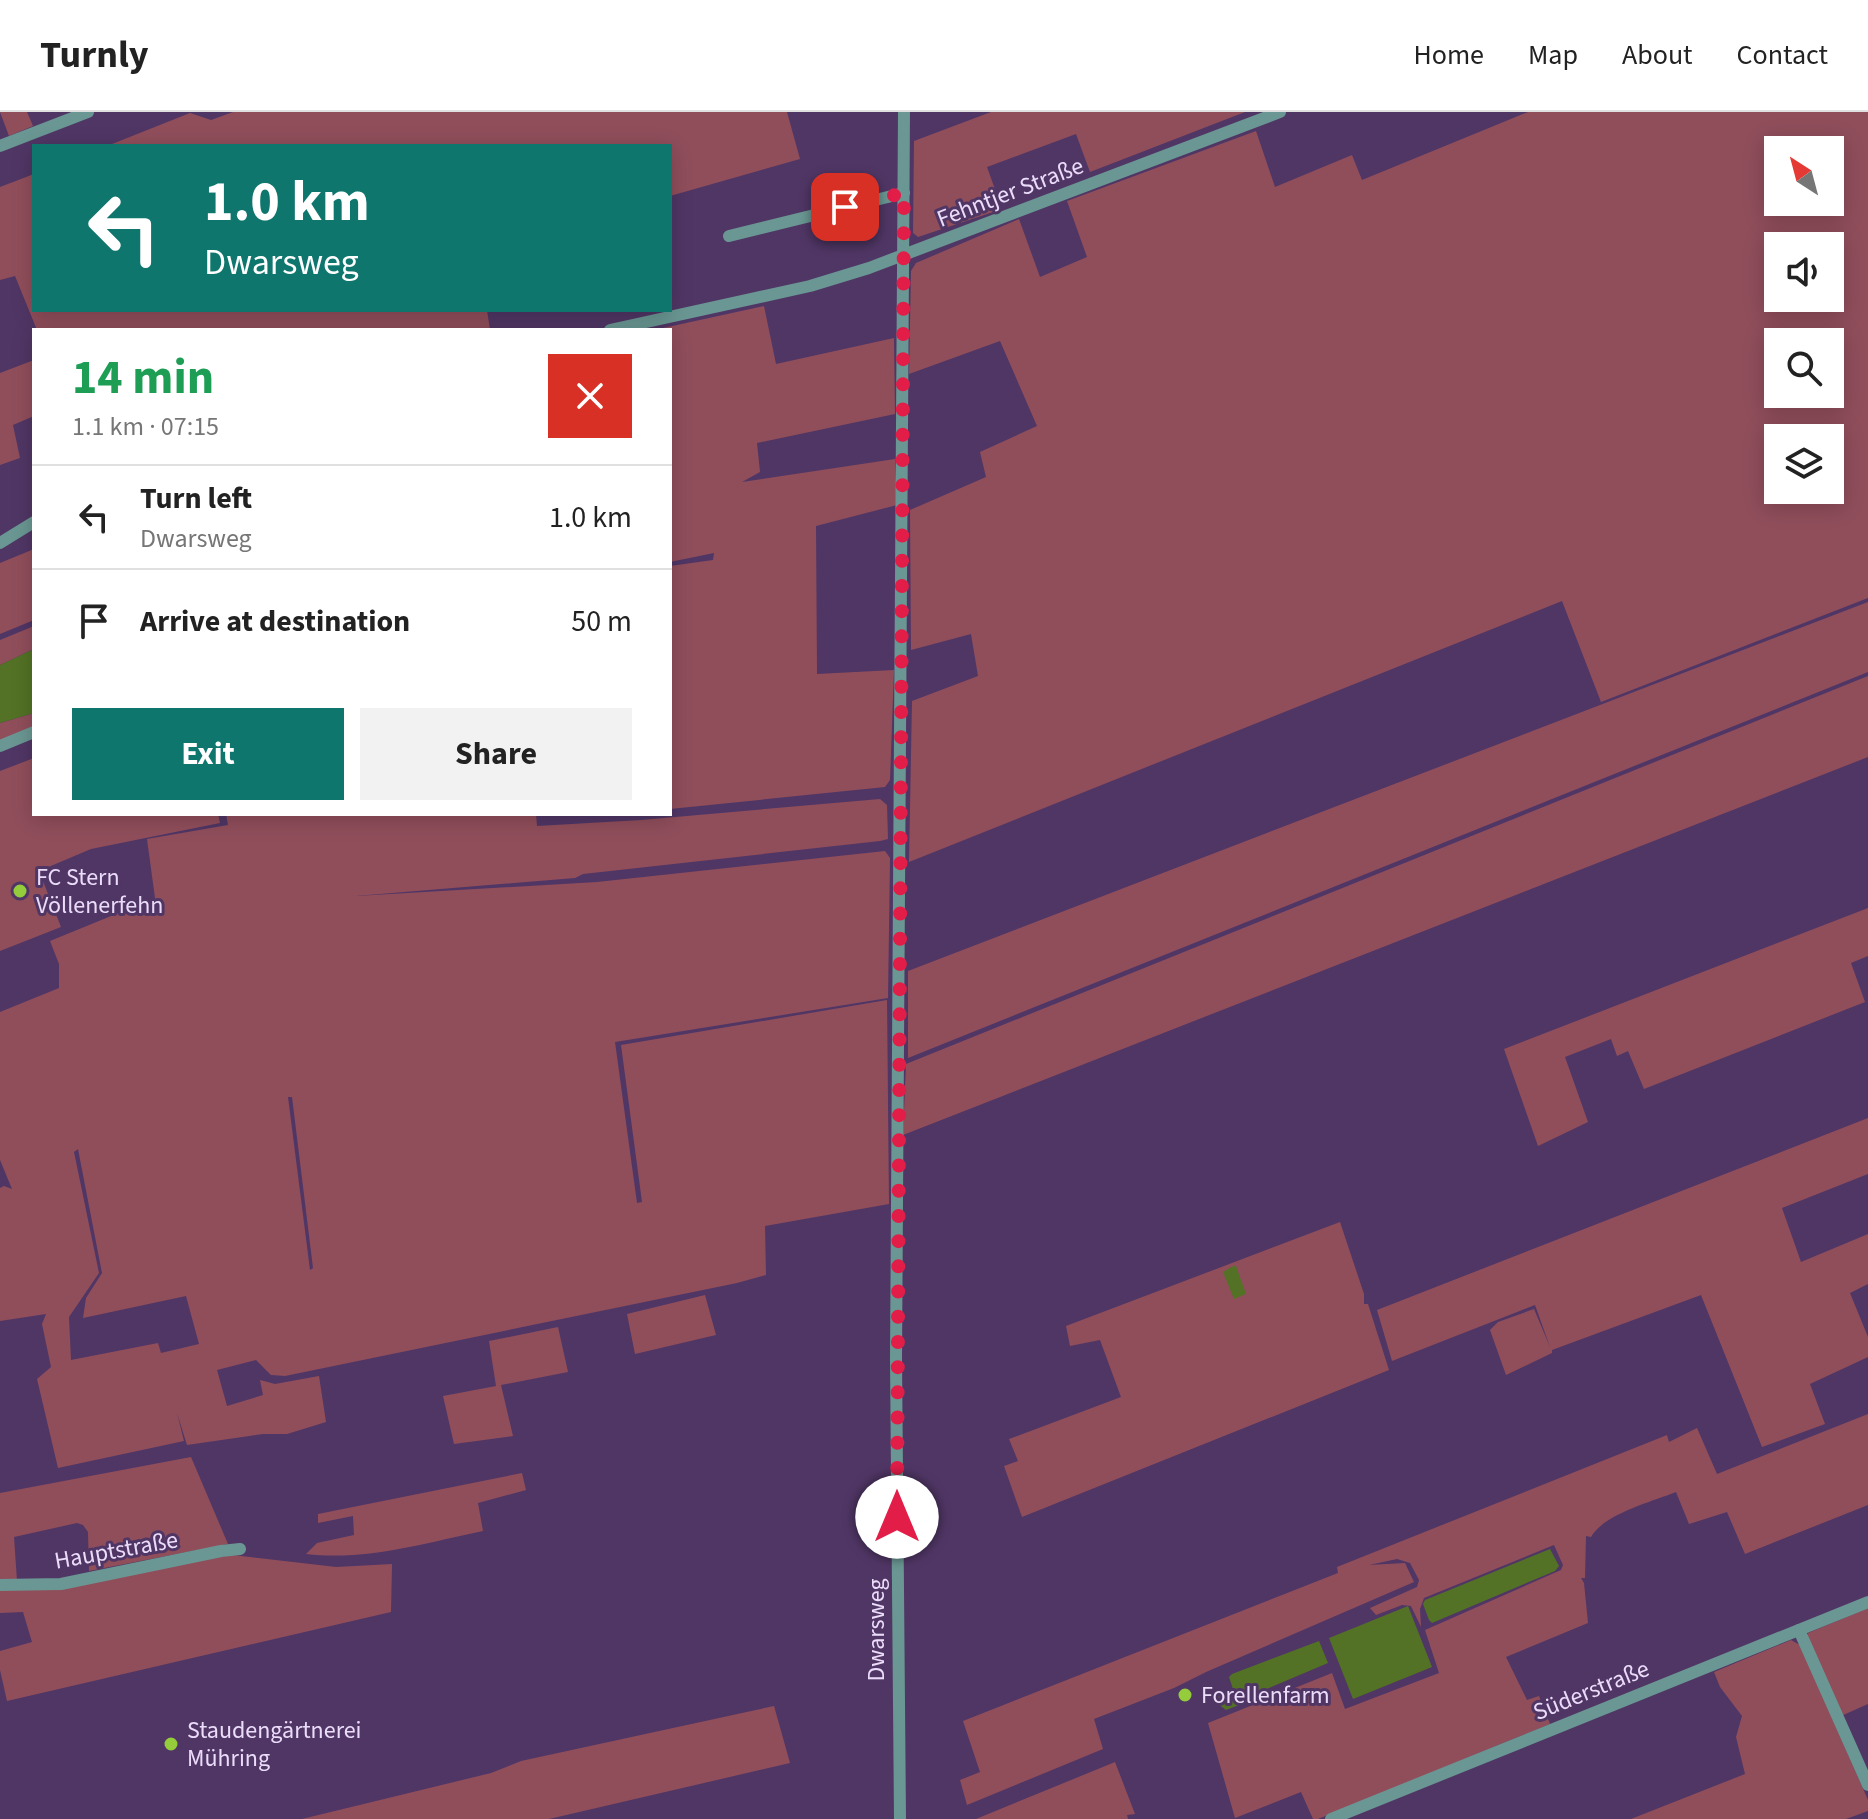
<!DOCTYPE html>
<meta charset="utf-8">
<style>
body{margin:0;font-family:"Source Sans 3",sans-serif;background:#f2f2f2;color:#222;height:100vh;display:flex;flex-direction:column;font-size:30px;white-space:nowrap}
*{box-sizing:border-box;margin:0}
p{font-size:26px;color:#767676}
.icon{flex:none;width:44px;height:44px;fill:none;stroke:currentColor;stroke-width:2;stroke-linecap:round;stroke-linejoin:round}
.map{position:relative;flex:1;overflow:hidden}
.details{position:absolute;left:32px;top:216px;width:640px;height:488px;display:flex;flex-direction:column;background:#fff;border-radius:0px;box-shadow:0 4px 20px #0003}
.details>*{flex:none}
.banner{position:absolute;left:32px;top:32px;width:640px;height:168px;border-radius:0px;box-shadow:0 4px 20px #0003;background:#0f766e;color:#fff;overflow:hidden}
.needle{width:52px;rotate:324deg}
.tools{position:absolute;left:1764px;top:24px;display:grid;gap:16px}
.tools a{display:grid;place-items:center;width:80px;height:80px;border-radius:0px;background:#fff;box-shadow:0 4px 20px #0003;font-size:40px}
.pin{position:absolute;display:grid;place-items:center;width:68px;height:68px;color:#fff;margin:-34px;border-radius:16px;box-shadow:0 4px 12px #0006}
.me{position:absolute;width:88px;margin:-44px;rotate:0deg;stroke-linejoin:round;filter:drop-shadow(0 0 6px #0008)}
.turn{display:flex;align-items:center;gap:28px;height:168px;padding:0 40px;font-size:36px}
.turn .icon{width:104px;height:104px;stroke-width:2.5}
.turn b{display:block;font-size:56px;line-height:68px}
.round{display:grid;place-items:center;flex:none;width:84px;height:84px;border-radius:0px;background:#f2f2f2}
.headline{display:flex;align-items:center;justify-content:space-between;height:136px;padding:0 40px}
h1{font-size:48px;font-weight:700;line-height:60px;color:#1e9e55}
.action{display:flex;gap:16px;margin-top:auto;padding:16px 40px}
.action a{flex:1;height:92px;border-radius:0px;background:#0f766e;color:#fff;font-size:32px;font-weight:700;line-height:92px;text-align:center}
.action a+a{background:#f2f2f2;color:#222}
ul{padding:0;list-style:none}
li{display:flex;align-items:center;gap:24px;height:104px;padding:0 40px;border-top:2px solid #e0e0e0}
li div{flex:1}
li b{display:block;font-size:30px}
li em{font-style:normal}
header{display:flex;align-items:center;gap:48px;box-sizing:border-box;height:112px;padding:0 40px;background:#fff;border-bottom:2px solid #e0e0e0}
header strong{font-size:38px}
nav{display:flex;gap:44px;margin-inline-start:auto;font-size:28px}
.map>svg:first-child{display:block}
.green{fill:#904e5b;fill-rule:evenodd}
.water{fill:#537225}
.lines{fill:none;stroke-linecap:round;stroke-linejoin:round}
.minor{stroke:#6a9793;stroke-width:12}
.route{stroke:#e11d48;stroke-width:14;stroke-dasharray:0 25.2}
.poi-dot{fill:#94cc3c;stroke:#503665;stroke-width:3}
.labels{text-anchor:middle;stroke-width:6;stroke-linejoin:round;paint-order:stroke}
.street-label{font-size:24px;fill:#ebdcf9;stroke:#503665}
.poi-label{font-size:24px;fill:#ebdcf9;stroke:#503665;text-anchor:start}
</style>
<header>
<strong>Turnly</strong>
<nav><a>Home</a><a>Map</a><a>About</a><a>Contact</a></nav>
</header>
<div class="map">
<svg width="1868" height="1707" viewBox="0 0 1868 1707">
<rect width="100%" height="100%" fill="#503665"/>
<g class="green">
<path d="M0,0H27L33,14L9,24Z"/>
<path d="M233,0H787L800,47L670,84V34H107L190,1L211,8Z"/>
<path d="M991,0H1245L1090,60L1076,22L987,55L1002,97L918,125L913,121L914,29Z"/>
<path d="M1528,0H1868V486L1601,590L1562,489L909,750L912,589L978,564L971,522L911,538L910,398L986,365L980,340L1037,314L1000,229L909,262L911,159L916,151L1019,107L1040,165L1087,145L1067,89L1256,19L1275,75L1352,43L1362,68ZM1778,38H1830V90H1778ZM1778,134H1830V186H1778ZM1778,230H1830V282H1778ZM1778,326H1830V378H1778Z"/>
<path d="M34,62V198H487L490,218H37L15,164L0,168V75Z"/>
<path d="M764,194L776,252L894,226L895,302L757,331L760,360L742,370L895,347L897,393L816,414L817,562L894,558L890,668L885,675L670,697V454L713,448L714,441L670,450V218H654Z"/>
<path d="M34,248V304L13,313L20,346L0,353V261Z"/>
<path d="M34,437V508L0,522V451Z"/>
<path d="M1868,490V560L908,946V859Z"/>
<path d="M34,514V537L0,553V528Z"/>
<path d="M1868,564V645L903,1023L906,952Z"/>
<path d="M34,601V616L0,631V611Z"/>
<path d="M34,646V702H218L220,711L91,737L39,759L61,815L0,839V659Z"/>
<path d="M880,687L887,693L888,727L880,729L583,762L575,766L356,784L597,770L885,739L890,746L888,886L615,930L637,1091L642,1090L621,933L887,888L889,1092L765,1114L766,1163L737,1171L285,1264L271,1263L256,1248L217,1258L227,1294L263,1283L260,1268L275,1272L319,1264L326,1310L287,1322H263L187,1333L177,1301L184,1329L58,1356L37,1267L51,1255L42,1212L46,1202L0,1209V1076L4,1074L12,1077L0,1048V900L59,876V852L50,829L155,786L147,727L228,713L226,702H536L537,714L641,708ZM288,985H292L313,1156L310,1158ZM78,1037L102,1161L86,1186L83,1206L186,1184L199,1232L161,1241L158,1231L71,1248L69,1205L99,1161L74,1040Z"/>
<path d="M1868,796V844L1851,851L1865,890L1644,977L1628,939L1617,944L1611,927L1565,945L1588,1010L1538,1034L1504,937Z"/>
<path d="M1868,1006V1062L1782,1096L1801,1150L1868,1122V1172L1850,1181L1868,1225V1245L1810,1272L1825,1312L1762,1335L1701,1183L1552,1238V1241L1506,1263L1490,1218L1498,1210L1534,1197L1550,1235L1535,1193L1392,1249L1377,1198Z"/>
<path d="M1340,1110L1364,1182V1192H1368L1389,1258L1022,1405L1004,1354L1018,1349L1009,1327L1121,1285L1100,1228L1070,1234L1066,1214Z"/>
<path d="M705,1183L716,1223L635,1242L627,1202Z"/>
<path d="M558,1215L568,1260L501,1273L513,1324L454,1332L443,1284L496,1274L489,1229Z"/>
<path d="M1868,1302V1393L1745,1442L1727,1400L1689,1412L1676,1380C1651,1390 1604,1402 1591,1425L1586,1424L1585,1466H1581L1584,1471L1588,1511L1506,1545L1527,1588L1539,1584L1550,1612L1318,1707H1313L1301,1680L1235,1706L1208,1611L1332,1561L1345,1597L1439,1561L1425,1518L1561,1458L1563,1453L1554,1433L1424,1486L1420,1497L1421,1515L1411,1494L1402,1493L1376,1503L1370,1496L1417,1475L1419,1468L1410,1451L1397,1447L1369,1453L1405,1451L1414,1470L1206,1560L1174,1576L1094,1607L1103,1637L967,1693L960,1668L980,1660L963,1609L1338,1461L1337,1455L1667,1323L1669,1330L1697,1316L1717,1362Z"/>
<path d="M191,1345L228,1432L89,1459L88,1420L83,1413L77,1411L14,1425L17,1469L0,1468V1381Z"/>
<path d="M522,1361L526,1378L478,1391L483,1419C425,1431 367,1449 306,1442L317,1431L354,1423L353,1404L318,1411V1402Z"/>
<path d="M233,1443L336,1455L392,1452L391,1500L7,1589L0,1558V1539L32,1530L23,1500L0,1501V1476Z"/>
<path d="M1868,1496V1592L1841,1604L1807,1525L1808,1521Z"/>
<path d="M1791,1528L1800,1533L1868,1688V1699L1846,1707H1631L1745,1662L1736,1625L1742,1604L1720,1575L1714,1560Z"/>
<path d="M774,1594L790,1651L549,1707H302L491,1661L521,1649Z"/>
<path d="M1115,1650L1135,1702L1127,1703L1128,1707H976Z"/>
</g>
<g class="water">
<path d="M34,537V601L0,611V553Z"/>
<path d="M1233,1154H1236L1246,1182L1234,1187L1223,1160Z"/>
<path d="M1550,1437L1559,1454L1555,1459L1432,1511L1429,1508L1423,1492L1425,1488Z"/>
<path d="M1408,1494L1432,1555L1353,1587L1329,1526Z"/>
<path d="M1319,1529L1328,1551L1257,1581L1252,1588L1226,1598L1218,1592L1217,1581L1223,1578L1234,1580L1229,1565L1232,1562Z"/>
</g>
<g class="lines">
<g class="minor">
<path d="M0,34L88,0"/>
<path d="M729,124L904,81"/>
<path d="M610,218L810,174L869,156L1280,0"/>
<path d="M0,431L34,410"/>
<path d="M0,634L34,620"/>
<path d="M0,1473L61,1472L221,1439L240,1437"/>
<path d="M1799,1518L1868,1673"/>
<path d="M900,1707L896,1247L904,0"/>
<path d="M1331,1707L1868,1490"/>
</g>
</g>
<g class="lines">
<path class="route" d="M845,95L904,81L897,1405"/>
</g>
<g class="poi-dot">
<circle cx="20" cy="779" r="8"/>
<circle cx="1185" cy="1583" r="8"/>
<circle cx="171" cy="1632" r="8"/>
</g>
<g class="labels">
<g class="street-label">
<text transform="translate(1010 80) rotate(-21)" y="8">Fehntjer Straße</text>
<text transform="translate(116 1438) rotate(-10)" y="8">Hauptstraße</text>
<text transform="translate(876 1518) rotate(-90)" y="8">Dwarsweg</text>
<text transform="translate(1591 1578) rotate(-22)" y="8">Süderstraße</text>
</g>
<g class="poi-label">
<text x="36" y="773">FC Stern<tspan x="36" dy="28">Völlenerfehn</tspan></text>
<text x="1201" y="1591">Forellenfarm</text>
<text x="187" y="1626">Staudengärtnerei<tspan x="187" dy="28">Mühring</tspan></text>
</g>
</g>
</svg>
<div class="tools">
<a><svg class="needle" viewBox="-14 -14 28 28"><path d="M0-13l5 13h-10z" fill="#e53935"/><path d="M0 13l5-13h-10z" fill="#767676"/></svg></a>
<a><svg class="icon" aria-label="sound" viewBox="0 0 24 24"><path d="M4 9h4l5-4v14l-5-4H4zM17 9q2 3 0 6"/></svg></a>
<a><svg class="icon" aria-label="search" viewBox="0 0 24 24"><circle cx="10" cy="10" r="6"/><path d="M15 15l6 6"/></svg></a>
<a><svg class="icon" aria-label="layers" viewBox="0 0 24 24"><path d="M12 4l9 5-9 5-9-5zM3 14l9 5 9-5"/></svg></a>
</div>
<div class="pin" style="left:845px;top:95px;background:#d93025"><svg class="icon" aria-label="arrive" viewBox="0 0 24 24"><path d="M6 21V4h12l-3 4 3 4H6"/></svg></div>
<svg class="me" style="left:897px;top:1405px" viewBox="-20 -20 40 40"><circle r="19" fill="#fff"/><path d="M0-13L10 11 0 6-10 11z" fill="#e11d48"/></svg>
<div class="banner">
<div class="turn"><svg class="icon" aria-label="left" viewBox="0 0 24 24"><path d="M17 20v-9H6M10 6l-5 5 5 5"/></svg><div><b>1.0 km</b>Dwarsweg</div></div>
</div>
<section class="details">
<div class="headline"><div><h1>14 min</h1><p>1.1 km · 07:15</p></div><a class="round" style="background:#d93025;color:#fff"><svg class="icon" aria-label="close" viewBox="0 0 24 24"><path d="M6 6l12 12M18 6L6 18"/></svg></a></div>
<ul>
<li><svg class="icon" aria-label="left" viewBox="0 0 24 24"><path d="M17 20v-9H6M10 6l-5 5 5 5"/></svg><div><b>Turn left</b><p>Dwarsweg</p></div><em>1.0 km</em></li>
<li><svg class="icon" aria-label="arrive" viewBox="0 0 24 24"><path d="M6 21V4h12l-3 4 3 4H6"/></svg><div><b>Arrive at destination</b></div><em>50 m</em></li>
</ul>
<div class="action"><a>Exit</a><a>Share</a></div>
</section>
</div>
